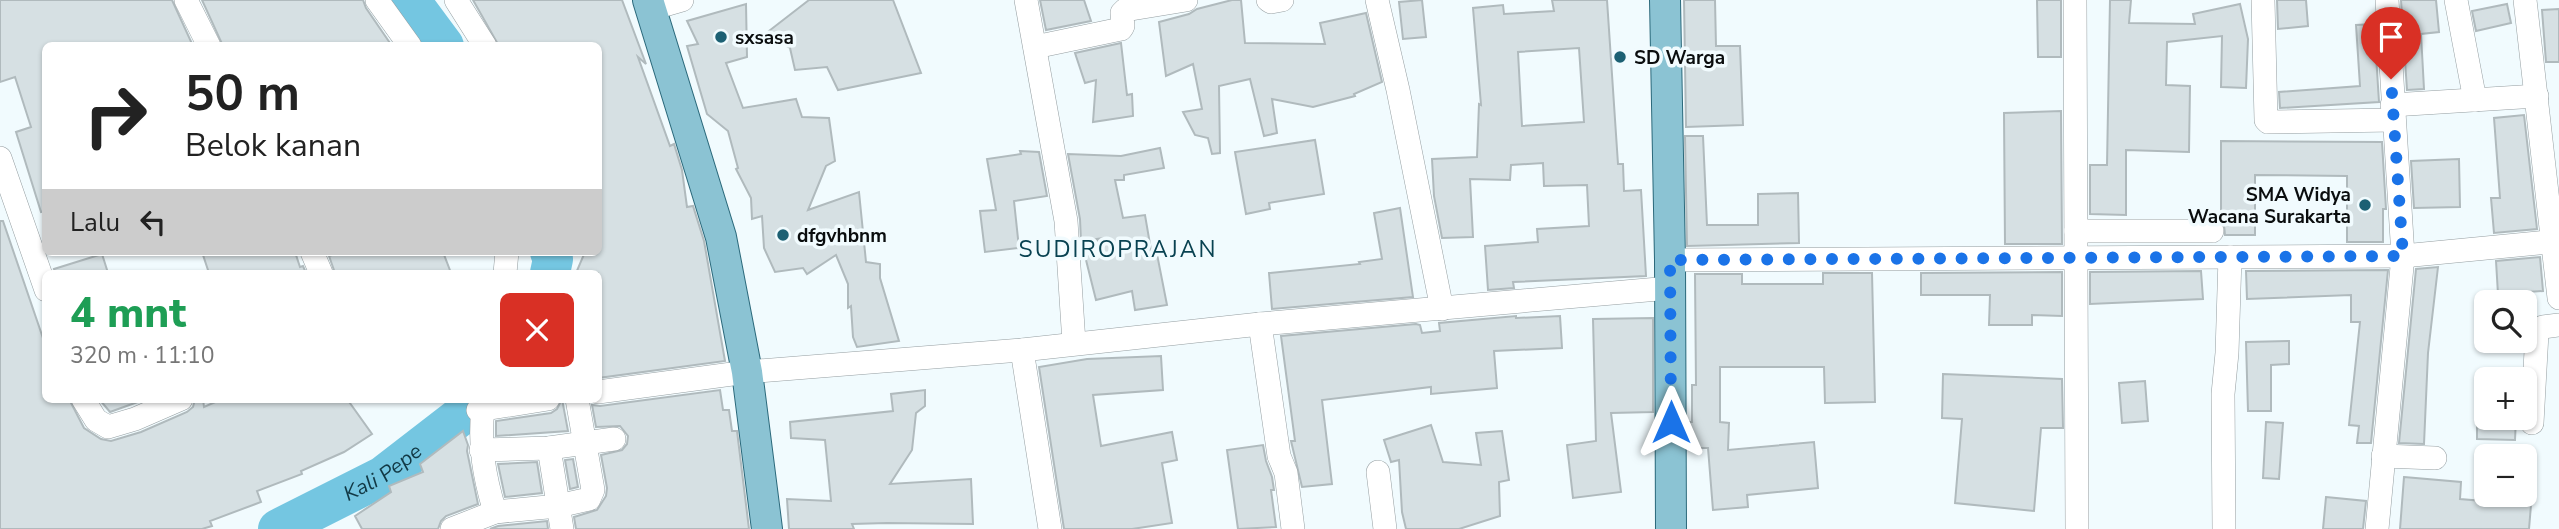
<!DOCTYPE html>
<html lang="id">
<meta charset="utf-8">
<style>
body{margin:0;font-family:"Nunito Sans",sans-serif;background:#f6f6f6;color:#222;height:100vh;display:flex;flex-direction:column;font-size:26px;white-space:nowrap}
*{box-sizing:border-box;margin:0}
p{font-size:23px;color:#767676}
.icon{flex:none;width:38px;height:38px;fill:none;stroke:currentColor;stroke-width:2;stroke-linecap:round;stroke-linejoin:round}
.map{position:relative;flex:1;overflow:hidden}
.side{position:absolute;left:42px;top:270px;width:560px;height:133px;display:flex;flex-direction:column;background:#fff;border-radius:10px;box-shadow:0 2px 5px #0004}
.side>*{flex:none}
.top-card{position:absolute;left:42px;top:42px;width:560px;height:214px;border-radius:10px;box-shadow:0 2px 5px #0004;background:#fff;color:#222;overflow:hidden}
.buttons{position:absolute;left:2474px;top:290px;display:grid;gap:14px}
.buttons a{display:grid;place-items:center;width:63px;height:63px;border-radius:10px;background:#fff;box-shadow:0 2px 5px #0004;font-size:35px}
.pin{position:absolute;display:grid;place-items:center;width:60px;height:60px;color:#fff;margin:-72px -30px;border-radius:50% 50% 50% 0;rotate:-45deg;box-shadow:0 0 7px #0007}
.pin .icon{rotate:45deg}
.me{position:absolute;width:77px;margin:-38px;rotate:0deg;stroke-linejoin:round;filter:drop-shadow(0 0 5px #0008)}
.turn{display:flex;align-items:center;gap:24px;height:147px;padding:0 28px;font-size:32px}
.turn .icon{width:91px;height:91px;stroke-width:2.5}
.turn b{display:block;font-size:49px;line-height:60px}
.then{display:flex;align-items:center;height:66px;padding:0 28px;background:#0003;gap:14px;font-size:26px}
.round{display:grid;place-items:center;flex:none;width:74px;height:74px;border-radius:10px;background:#f6f6f6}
.summary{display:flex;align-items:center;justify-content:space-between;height:119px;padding:0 28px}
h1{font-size:42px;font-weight:800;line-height:52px;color:#1e9e55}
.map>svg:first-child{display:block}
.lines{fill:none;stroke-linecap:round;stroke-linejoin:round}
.river{stroke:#74c6e1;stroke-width:40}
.building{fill:#d6e0e3;stroke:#b0babd;stroke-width:2;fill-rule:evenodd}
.minor-casing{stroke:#959ea1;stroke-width:24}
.major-casing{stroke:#2b697b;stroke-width:32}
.minor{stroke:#fff;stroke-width:23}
.major{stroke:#8bc3d3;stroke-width:30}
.route{stroke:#1a73e8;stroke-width:12;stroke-dasharray:0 21.6}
.poi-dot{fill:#1c6073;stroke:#f1fbfe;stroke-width:2.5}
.labels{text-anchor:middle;stroke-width:7;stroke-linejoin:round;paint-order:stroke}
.poi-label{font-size:19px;font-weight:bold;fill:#0a0d0e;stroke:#f1fbfe;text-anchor:start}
.water-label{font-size:21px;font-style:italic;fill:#123945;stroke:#f1fbfe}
.quarter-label{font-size:23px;letter-spacing:2px;fill:#094251;stroke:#f1fbfe}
</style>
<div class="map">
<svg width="2559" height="529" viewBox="0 0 2559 529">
<rect width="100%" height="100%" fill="#f1fbfe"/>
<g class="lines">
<g class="river">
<path d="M410,0L444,46"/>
<path d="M550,273L553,259L550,252"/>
<path id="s1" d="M278,529L383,476L462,415L475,399"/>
</g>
</g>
<g class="building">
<path d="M0,0H172L193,46H46V211L41,212L16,132L31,127L15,77L0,82Z"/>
<path d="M202,0H363L366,8L392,46H223Z"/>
<path d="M473,0H622L646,64L638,57L670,146L674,144L682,170L687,207L693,206L704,241L725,361L598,378V273H576L585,252H598V46H499Z"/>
<path d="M809,0H893L921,73L838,90L827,67L795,70L790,48L765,34Z"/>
<path d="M1040,0H1084L1091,21L1046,30Z"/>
<path d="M1232,0H1241L1245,43L1325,44L1320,23L1366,13L1382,82L1354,94L1355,96L1313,107L1272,99L1277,133L1264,136L1250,79L1219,86L1220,153L1212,154L1208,138L1195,135L1183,112L1202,109L1193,64L1166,76L1159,22L1189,14L1197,9Z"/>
<path d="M1422,0L1426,37L1403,39L1399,2Z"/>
<path d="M1552,0H1607L1618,164H1623L1624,191L1641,190L1646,276L1513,282L1514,288L1488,290L1485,246L1538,242L1537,229L1589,226L1587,185L1544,186L1543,163L1511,165L1510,180L1470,179L1473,237L1442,238L1434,196L1432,159L1477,157L1479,104L1481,105L1473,8L1503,5L1504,14L1554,11ZM1579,48L1584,122L1522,126L1518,52Z"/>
<path d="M1684,0H1715L1716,46H1740L1743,125L1686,127Z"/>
<path d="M2037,0H2061V57H2038Z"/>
<path d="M2110,0H2131L2129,23L2195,24L2193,14L2240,4L2248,39L2246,88L2221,87L2222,36L2167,42L2166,85L2190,86L2189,152L2126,150V215L2090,214V165H2107Z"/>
<path d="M2277,0H2306L2308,26L2278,29Z"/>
<path d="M2401,0H2436L2439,32L2421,34L2424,89L2407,90Z"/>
<path d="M746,4L747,57L726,63L743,108L796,99L802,117L829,118L835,161L826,166L808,210L859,192L866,262L880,264V278L899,341L857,347L853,337L851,306L848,308V284L836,255L807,274L803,268L775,272L764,248L762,216L752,219L751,198L736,169L738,168L728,131L707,114L687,46L698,44L687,21Z"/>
<path d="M2507,4L2511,23L2476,31L2472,11Z"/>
<path d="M2559,9V62H2546L2542,10Z"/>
<path d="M2374,24L2379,102L2280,108L2279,92L2360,86L2356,25Z"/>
<path d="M1121,43L1127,95L1132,94L1133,116L1093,122L1096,80L1085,83L1075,53Z"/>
<path d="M2061,111L2062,244H2005L2004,113Z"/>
<path d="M2524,115L2537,229L2494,233L2491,198H2500L2494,118Z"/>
<path d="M1685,136H1703L1707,225H1758V194L1798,193L1799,243L1687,246Z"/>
<path d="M1315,140L1324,194L1269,203L1270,209L1246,214L1235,152Z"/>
<path d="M2221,141L2382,142L2386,209H2383V242H2347V176L2255,175V235H2225L2224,225L2221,221Z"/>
<path d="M1160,148L1164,168L1124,175V180H1115L1123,218L1145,215L1151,250L1156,249L1167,305L1135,310L1132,291L1096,300L1083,248L1104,238L1081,241L1080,219L1068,154L1121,156Z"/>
<path d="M1020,151L1039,152L1047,196L1014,201L1019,248L985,252L980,211L996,210L987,159L1021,154Z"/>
<path d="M2459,159L2460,207L2414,208L2411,161Z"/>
<path d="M1400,208L1413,297L1272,309L1269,273L1360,264L1359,262L1382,259L1374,213Z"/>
<path d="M0,221H3L46,347V399H69L84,428L101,439L111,441L141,432L187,412L193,407L195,399H203L204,407L222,399H347L372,434L344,452L301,471L302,474L257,491L261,502L210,521L212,526L202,529H0Z"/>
<path d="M202,252H295L300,267L303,266L306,273H209Z"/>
<path d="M341,252H443L451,273H335L329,256Z"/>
<path d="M102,254L108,273H55L54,269Z"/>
<path d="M2540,257L2543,291L2498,294L2496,261Z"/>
<path d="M2438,267L2428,353L2424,444L2399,443L2416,269Z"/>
<path d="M2388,270L2371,443H2357L2359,426L2349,425L2360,322H2351V295L2247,299L2246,271Z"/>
<path d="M2201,271L2203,299L2090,304V272Z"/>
<path d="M2062,272V316L2032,315V325H1989L1990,295H1921V273Z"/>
<path d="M1823,273H1872L1875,402L1825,403L1824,367H1720V422L1729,423L1728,450L1814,442L1818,488L1747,495L1748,507L1713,510L1708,448H1688V422H1692V385H1696L1695,274H1742V284H1823Z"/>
<path d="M1516,316V318L1560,316L1562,348L1494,351L1497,388L1431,394V387L1322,400L1332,484L1302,487L1291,441H1295L1281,336L1416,324L1420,325L1422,333L1440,331L1439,323Z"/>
<path d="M1653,318V412L1611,413L1621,492L1573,498L1567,445L1596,441L1593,319Z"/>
<path d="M2289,341V364L2271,365V411H2248L2246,342Z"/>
<path d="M1161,356L1163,390L1093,395L1101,446L1172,432L1177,460L1162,463L1172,523L1132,529H1064L1039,367L1087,359Z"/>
<path d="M1943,374L2062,379L2063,428H2041L2034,511L1955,503L1962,419L1942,418Z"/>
<path d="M2145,381L2148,421L2122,423L2119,383Z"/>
<path d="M720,390L723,410H729L732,431H737L749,529H576L574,517L597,510L606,496L607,488L601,455L622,450L627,444L628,436L620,426L596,427L592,405L600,406Z"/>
<path d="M925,390V406L916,413L912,450L890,484L971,479L973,524L887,523L852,524L854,529H789L787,499L831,501L825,440L791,438L790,422L893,411L891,394Z"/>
<path d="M99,399H146L110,412Z"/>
<path d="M562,399L568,431L496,436V421L551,413L557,409Z"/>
<path d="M2477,418H2516L2515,440L2477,439Z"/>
<path d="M2266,422L2283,423L2279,479L2263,478Z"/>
<path d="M1431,425L1443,462L1481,465L1476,433L1502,431L1509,480L1499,482L1500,516L1459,529H1406L1402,512L1399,460L1391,462L1384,440Z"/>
<path d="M463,431L468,445L467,451L478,504L446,516L441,521L438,529H362L355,516L391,492L389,486L423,472L420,464Z"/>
<path d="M1263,445L1266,461L1272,477L1274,490H1271L1276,527L1238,529L1227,450Z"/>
<path d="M573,459L578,487L570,489L565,460Z"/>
<path d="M537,462L542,493L505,497L498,464Z"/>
<path d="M2404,477L2461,482L2460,499L2531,505L2529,529H2400Z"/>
<path d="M2326,497L2366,501L2363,529H2323Z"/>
<path d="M547,521L548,529H490L498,526Z"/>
</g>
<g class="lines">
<defs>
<g id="minor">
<path d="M186,0L209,46"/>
<path d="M377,0L410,46"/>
<path d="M456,0L485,46"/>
<path d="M1026,0L1066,221L1074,343"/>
<path d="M1268,0L1271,2L1282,0"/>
<path d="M1377,0L1398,90L1442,309"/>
<path d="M2075,0L2077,529"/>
<path d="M2263,0L2266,120L2268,122L2393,120"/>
<path d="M2456,0L2475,100"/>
<path d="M2525,0L2559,298"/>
<path d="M651,9L682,0"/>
<path d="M1035,47L1121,29L1123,26L1122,13L1125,10L1186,0"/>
<path d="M2392,105L2537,96"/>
<path d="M0,158L46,290"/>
<path d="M2076,231H2212"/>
<path d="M312,252L321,273"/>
<path d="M1670,260L2403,256L2559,241"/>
<path d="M505,273L507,252"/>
<path d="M1260,324L1279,456L1286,473L1293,529"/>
<path d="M1022,350L1050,529"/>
<path d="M598,392L747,372L1022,350L1260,324L1670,288"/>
<path d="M83,399L96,420L108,427L135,419L181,399"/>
<path d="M483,408C479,446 484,476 495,512"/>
<path d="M478,410L548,399"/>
<path d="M2532,423L2537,333L2543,327L2559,325"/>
<path d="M549,448L562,529"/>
<path d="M481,450L549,448L614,439"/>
<path d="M2383,456L2435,458"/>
<path d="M1378,472L1385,529"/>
<path d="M452,529L495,512L558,506L589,499L593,490L577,399"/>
<path d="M2224,529L2223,394L2227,353L2230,257"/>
<path d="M2377,529L2403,256L2387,0"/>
</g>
<g id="major">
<path d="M648,0L721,237L747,372L767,529"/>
<path d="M1665,0L1670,260L1671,529"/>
</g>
</defs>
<use href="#minor" class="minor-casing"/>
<use href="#major" class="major-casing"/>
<use href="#minor" class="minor"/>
<use href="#major" class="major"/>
</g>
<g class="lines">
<path class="route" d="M1671,422L1670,260L2403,256L2391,79"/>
</g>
<g class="poi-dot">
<circle cx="721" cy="37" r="7"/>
<circle cx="1620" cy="57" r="7"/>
<circle cx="2365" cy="205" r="7"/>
<circle cx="783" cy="235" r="7"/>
</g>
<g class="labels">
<g class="poi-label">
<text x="735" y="44">sxsasa</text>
<text x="1634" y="64">SD Warga</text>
<text x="2351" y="201" text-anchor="end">SMA Widya<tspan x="2351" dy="22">Wacana Surakarta</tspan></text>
<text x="797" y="242">dfgvhbnm</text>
</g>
<g class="water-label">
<text dy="7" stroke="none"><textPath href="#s1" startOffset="119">Kali Pepe</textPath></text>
</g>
<g class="quarter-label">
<text x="1118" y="257">SUDIROPRAJAN</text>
</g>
</g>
</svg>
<div class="buttons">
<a><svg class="icon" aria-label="search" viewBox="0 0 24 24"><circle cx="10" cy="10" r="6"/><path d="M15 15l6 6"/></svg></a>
<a>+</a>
<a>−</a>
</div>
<div class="pin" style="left:2391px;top:79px;background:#d93025"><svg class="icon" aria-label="arrive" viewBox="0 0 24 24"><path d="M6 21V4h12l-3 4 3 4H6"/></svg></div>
<svg class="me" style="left:1671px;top:422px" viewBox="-20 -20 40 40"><path d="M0-17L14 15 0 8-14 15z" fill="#1a73e8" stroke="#fff" stroke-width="4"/></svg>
<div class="top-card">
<div class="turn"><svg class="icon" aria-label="right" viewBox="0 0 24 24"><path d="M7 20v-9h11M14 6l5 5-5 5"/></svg><div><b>50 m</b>Belok kanan</div></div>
<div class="then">Lalu<svg class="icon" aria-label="left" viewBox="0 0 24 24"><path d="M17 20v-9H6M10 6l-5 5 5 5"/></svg></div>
</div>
<section class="side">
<div class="summary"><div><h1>4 mnt</h1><p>320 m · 11:10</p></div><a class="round" style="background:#d93025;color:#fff"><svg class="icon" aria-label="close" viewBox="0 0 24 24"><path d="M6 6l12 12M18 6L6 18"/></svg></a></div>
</section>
</div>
